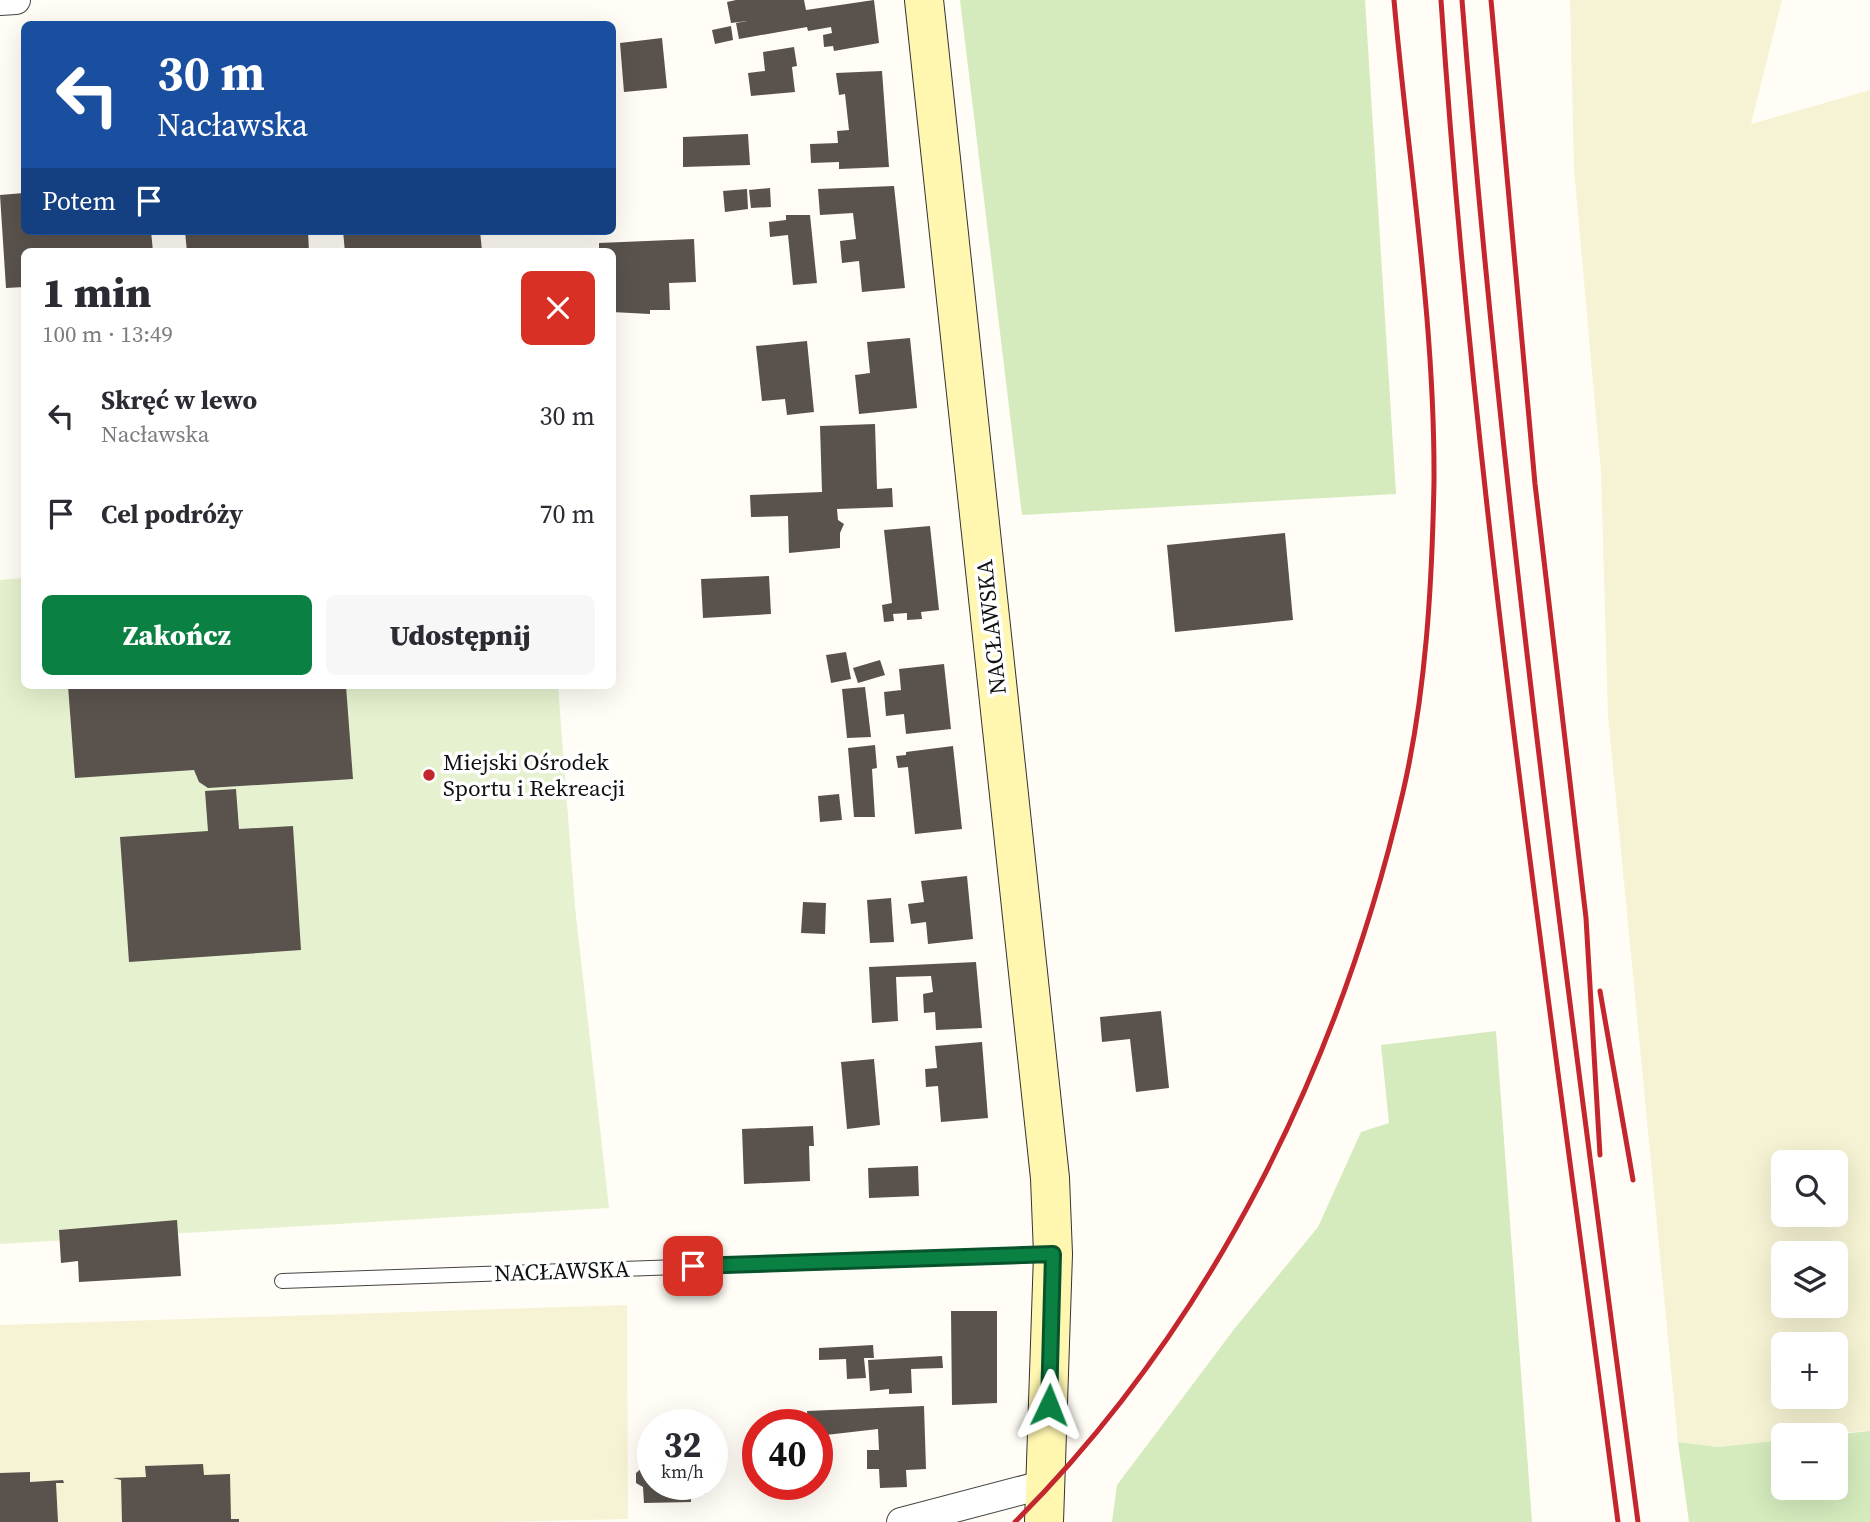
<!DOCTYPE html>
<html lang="pl">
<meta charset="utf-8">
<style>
body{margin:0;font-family:"Source Serif 4",serif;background:#f7f7f7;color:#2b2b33;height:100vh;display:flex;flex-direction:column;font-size:26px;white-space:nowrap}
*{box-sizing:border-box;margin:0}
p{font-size:23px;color:#7c7c81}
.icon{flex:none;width:38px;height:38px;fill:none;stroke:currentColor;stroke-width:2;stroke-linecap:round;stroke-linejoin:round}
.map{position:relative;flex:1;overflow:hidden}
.sheet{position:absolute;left:21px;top:248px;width:595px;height:441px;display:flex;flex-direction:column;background:#fff;border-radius:10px;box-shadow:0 7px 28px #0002}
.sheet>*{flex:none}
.guide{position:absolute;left:21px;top:21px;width:595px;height:214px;border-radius:10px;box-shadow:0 7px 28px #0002;background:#1a4fa0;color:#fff;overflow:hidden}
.controls{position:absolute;left:1771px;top:1150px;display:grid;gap:14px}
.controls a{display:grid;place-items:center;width:77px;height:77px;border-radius:10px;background:#fff;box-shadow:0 7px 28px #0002;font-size:35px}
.speed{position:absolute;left:637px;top:1409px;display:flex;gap:14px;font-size:35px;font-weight:700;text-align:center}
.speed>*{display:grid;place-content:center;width:91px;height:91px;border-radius:50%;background:#fff;box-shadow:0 7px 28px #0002;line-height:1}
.speed small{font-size:18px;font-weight:400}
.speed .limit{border:10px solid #d22;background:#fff;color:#111}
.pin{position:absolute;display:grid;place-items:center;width:60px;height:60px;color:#fff;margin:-30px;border-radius:14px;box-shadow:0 4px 10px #0006}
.me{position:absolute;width:77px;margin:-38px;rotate:2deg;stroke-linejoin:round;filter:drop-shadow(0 0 5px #0008)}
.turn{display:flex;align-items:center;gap:24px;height:147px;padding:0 21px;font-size:32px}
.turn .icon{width:91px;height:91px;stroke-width:2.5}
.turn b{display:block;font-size:49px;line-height:60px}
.then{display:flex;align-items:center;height:66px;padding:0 21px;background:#0003;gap:14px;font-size:26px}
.round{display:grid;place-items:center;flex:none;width:74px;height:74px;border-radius:10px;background:#f7f7f7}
.overview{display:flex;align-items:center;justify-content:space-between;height:119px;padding:0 21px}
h1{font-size:42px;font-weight:800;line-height:52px}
.action{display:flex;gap:14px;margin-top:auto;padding:14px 21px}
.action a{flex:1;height:80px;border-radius:10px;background:#0b8043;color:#fff;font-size:28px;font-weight:800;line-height:80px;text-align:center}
.action a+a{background:#f7f7f7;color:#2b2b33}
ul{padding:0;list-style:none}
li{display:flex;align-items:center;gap:21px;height:98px;padding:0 21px}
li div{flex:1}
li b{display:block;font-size:26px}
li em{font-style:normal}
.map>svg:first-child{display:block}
.farmland{fill:#f6f3d4;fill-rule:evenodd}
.green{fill:#d5ebbd}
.pitch{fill:#e6f2cf}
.building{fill:#5a524d}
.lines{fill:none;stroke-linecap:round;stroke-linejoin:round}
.lane-casing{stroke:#444;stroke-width:16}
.street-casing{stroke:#444;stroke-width:30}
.secondary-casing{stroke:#333;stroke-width:40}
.lane{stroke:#fff;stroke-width:14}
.street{stroke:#fff;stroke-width:28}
.secondary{stroke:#fff6b0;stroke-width:38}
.rail{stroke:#c4262e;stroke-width:5}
.route-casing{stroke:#07532c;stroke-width:18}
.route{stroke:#0b8043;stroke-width:12}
.poi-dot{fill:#c4262e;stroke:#fff;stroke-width:2.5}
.labels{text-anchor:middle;stroke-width:7;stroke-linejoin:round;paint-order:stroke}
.street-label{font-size:23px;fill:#111;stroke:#fff}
.poi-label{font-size:23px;fill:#111;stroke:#fff;text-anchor:start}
</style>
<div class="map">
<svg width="1870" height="1522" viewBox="0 0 1870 1522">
<rect width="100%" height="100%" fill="#fffdf5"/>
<g class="farmland">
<path d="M1570,0H1782L1751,124L1870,90V1431L1783,1435V1440L1718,1447L1678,1442L1608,716L1601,472L1574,169ZM1783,1162H1836V1214H1783ZM1783,1253H1836V1306H1783ZM1783,1344H1836V1396H1783Z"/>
<path d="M627,1305L628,1519L493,1522H0V1325Z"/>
</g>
<g class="green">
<path d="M960,0H1365L1396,494L1022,515Z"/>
<path d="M1496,1031L1532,1522H1112L1117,1485L1235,1328L1318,1227L1361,1132L1389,1123L1381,1045Z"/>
<path d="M1870,1431V1522H1689L1678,1442L1718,1447L1783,1440V1488H1836V1435H1831Z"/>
</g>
<path class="pitch" d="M24,578V686H558L575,907L609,1208L0,1244V580Z"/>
<g class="building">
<path d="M736,0H804L806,10L874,0L879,43L834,51L833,46L824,47L823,35L832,33L831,27L808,31L807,27L739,39L736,23L747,21L731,23L727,2Z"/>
<path d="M731,26L733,40L715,44L712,30Z"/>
<path d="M662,38L667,88L624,92L620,43Z"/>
<path d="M794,47L797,66L792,67L795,92L751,96L748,73L765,71L763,52Z"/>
<path d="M882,71L889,167L839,169V162L811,163L810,144L838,143L837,131L849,130L845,94L839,95L836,73Z"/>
<path d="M748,134L750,165L683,167V137Z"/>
<path d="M894,186L905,288L862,292L859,261L842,263L840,241L856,239L853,213L820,215L818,189Z"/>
<path d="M770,188L771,207L751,208L749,190Z"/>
<path d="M747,189L748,209L725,212L723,191Z"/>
<path d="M24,193V231H151L153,252H24V287L6,288L0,195Z"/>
<path d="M786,215H810L817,283L793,285L788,235L770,237L769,222L786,220Z"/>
<path d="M185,231H308L309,252H187Z"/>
<path d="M343,231H480L482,251L345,252Z"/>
<path d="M694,239L696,282L669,283L670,310H650V314L612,312V252H599V243Z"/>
<path d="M910,338L917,408L859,414L855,375L870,373L867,342Z"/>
<path d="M807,341L814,412L787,415L785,399L762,401L756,346Z"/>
<path d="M875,424L877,489L892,488L893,507L837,509L838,520L844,524L840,533V548L789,553L788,516L751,517L750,495L822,492L820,426Z"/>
<path d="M930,526L939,610L921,612L922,619L907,620V613L893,614L894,621L884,622L882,605L892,603L884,530Z"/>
<path d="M1285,533L1293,620L1175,632L1167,545Z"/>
<path d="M769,576L771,614L703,618L701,579Z"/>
<path d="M846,652L851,679L831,683L826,655Z"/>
<path d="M880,660L885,675L858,683L853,668Z"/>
<path d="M944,664L951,729L906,734L904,714L886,716L884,692L901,690L899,669Z"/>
<path d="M68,686H346L353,779L208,788L199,782L194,770L75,778Z"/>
<path d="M865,687L871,737L847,738L842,689Z"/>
<path d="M875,745L877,768L872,769L875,817H854L848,748Z"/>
<path d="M953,746L962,829L915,834L908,767L898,768L896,756L906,755V752Z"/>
<path d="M236,789L239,829L293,826L301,950L129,962L120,837L208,831L205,791Z"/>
<path d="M839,794L842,820L820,822L818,796Z"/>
<path d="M967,876L973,939L928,944L926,922L911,924L908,904L924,902L921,881Z"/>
<path d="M891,898L894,942L870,943L867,900Z"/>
<path d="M803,902L826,903L825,934L801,933Z"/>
<path d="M976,962L982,1028L936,1030L935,1012L924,1013L923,994L933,992L931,976L896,977L898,1021L872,1023L869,967Z"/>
<path d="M1161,1011L1169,1088L1136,1092L1130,1039L1102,1042L1100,1017Z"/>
<path d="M982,1042L988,1118L941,1122L938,1086L926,1087L925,1069L937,1068L935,1046Z"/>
<path d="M874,1059L880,1125L847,1129L841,1062Z"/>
<path d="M813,1126L814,1146H809L810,1181L744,1184L742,1129Z"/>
<path d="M918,1166L919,1196L869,1198L868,1168Z"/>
<path d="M177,1220L181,1276L79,1282L78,1261L61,1263L59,1230Z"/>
<path d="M951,1311H997V1403L952,1405Z"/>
<path d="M873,1345L874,1358H864L866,1378L847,1379L846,1359L819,1360V1348Z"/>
<path d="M942,1356L943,1368L911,1369L912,1393L889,1394V1389L870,1391L868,1360Z"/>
<path d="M924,1406L926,1469L906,1470L907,1487L880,1488L879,1469H867V1450H879L878,1429L817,1436V1424H808L807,1411Z"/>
<path d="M653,1457V1484H706V1494H691V1502L644,1503L643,1487L636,1483V1473L642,1468V1458Z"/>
<path d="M203,1464L204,1475L230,1474L231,1519H239V1522H122L121,1480L113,1478L146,1477L145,1466Z"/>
<path d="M30,1472V1482L63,1480L64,1483H56L58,1522H0V1473Z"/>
</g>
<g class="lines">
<defs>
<path id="lane" d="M282,1281L1050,1254"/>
<g id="street">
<path d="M0,1L16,0"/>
<path d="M901,1522L1046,1484"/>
</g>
<path id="secondary" d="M924,0L1050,1178L1053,1254L1044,1522"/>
</defs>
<use href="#lane" class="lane-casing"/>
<use href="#street" class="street-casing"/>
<use href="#secondary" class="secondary-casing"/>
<use href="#lane" class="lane"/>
<use href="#street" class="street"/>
<use href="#secondary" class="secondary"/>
<g class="rail">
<path d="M1441,0C1475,510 1552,1016 1618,1522"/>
<path d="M1462,0C1502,509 1571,1016 1638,1522"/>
<path d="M1491,0L1535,484L1586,918L1600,1155"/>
<path d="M1600,991L1633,1180"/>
<path d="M1015,1522C1213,1324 1340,1063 1403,792C1426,692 1432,585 1434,482C1435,321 1408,160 1394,0"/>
</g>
</g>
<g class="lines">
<defs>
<path id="route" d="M693,1266L1053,1254L1049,1405"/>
</defs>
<use href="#route" class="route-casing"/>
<use href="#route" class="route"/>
</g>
<circle class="poi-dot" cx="429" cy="775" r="7"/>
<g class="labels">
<g class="street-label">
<text transform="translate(991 627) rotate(-96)" y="8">NACŁAWSKA</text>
<text transform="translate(562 1271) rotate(-2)" y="8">NACŁAWSKA</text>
</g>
<g class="poi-label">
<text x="443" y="770">Miejski Ośrodek<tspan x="443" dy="26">Sportu i Rekreacji</tspan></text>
</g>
</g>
</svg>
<div class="controls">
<a><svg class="icon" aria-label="search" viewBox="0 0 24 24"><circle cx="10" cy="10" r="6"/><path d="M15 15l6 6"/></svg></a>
<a><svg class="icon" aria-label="layers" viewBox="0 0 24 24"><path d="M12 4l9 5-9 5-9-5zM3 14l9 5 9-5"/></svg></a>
<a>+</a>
<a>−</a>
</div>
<div class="speed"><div>32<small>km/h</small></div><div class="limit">40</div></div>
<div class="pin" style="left:693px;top:1266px;background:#d93025"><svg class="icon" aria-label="arrive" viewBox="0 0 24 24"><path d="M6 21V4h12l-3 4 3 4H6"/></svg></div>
<svg class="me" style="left:1049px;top:1405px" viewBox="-20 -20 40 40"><path d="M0-17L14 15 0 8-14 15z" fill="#0b8043" stroke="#fff" stroke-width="4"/></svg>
<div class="guide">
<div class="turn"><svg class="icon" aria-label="left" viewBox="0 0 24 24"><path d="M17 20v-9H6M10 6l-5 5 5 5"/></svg><div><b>30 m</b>Nacławska</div></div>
<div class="then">Potem<svg class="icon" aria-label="arrive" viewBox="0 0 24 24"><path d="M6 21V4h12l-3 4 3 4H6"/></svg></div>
</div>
<section class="sheet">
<div class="overview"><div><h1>1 min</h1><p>100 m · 13:49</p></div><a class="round" style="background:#d93025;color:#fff"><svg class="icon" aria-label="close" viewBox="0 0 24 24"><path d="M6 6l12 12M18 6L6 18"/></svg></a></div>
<ul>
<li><svg class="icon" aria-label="left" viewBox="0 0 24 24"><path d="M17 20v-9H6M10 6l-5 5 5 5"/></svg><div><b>Skręć w lewo</b><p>Nacławska</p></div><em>30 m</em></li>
<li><svg class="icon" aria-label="arrive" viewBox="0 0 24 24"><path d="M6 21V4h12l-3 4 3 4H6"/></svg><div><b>Cel podróży</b></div><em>70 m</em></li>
</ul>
<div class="action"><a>Zakończ</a><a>Udostępnij</a></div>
</section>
</div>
